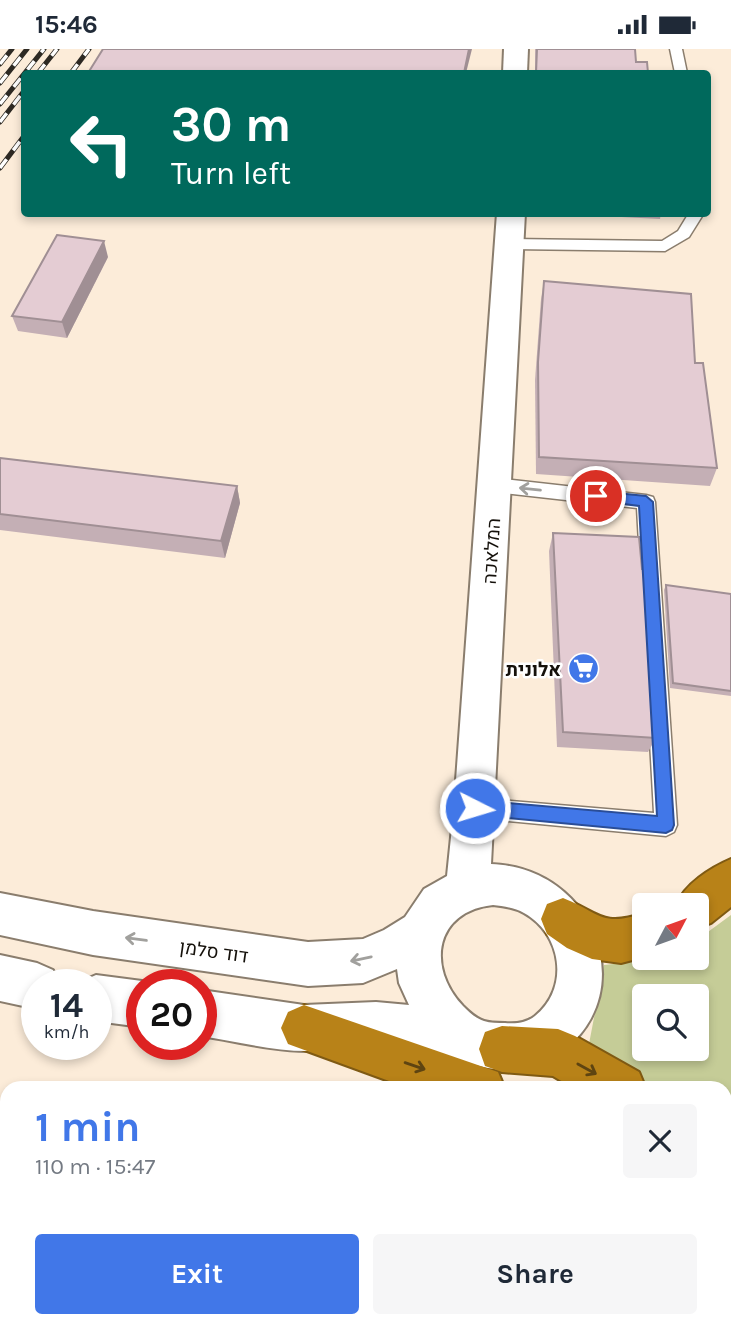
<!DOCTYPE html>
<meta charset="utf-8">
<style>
body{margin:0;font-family:Karla,Heebo,sans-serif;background:#f6f6f7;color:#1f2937;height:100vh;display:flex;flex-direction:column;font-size:26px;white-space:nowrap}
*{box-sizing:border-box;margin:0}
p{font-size:23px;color:#747a83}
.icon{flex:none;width:38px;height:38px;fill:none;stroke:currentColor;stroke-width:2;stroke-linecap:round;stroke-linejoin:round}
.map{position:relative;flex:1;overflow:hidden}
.side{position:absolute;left:0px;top:1032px;width:732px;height:247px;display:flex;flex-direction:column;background:#fff;border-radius:21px 21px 0 0;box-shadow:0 4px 10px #0003}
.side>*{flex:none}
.guide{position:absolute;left:21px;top:21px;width:690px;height:147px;border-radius:7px;box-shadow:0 4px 10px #0003;background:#00695c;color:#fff;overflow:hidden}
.needle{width:46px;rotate:49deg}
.tools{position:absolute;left:632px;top:844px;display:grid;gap:14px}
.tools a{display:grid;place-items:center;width:77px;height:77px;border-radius:7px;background:#fff;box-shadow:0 4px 10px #0003;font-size:35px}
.speed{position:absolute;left:21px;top:920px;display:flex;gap:14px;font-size:35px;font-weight:700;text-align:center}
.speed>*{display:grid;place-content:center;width:91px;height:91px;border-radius:50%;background:#fff;box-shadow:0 4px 10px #0003;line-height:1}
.speed small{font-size:18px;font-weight:400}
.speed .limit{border:10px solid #d22;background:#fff;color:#111}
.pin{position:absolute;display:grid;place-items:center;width:60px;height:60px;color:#fff;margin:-30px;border:4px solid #fff;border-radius:50%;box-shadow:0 2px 7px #0007}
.me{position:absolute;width:77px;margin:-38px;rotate:95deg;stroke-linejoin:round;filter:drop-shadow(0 0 5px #0008)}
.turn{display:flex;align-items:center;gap:24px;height:147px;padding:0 35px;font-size:32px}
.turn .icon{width:91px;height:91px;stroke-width:2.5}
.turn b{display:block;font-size:49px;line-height:60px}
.round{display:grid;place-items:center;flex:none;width:74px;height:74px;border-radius:7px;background:#f6f6f7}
.summary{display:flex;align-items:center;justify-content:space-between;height:119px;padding:0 35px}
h1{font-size:42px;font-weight:700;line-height:52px;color:#4177e8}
.button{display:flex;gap:14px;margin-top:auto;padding:14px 35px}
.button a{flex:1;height:80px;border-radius:7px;background:#4177e8;color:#fff;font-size:28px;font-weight:700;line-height:80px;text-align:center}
.button a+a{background:#f6f6f7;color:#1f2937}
.status{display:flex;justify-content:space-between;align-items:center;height:49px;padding:0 35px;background:#fff;direction:ltr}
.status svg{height:19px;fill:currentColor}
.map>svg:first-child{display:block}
.built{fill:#fcecd9;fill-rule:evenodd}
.green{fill:#c5cc97;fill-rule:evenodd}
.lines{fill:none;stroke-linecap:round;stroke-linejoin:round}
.service-casing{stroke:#8a7d6d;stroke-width:3}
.minor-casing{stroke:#8a7d6d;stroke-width:4}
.motorway-casing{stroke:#7f5a13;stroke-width:4}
.service{fill:#fff;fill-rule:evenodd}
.minor{fill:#fff;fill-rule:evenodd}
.motorway{fill:#b88218;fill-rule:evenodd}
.rail-casing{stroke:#2d2923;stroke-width:5}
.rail{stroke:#fff;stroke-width:3.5;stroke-dasharray:11;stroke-linecap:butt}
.wall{fill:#c4afb5}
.shaded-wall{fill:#a08f94}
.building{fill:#e4ccd3;stroke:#a08f94;stroke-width:2}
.oneway{stroke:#a1a09d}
.oneway2{stroke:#5e4411}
.route{fill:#4177e8;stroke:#2a4d97;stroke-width:2}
.labels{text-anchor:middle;stroke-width:5;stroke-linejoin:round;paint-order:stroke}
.street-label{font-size:19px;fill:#15110b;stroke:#fff}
.poi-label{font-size:19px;font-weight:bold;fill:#15110b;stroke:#fff;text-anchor:end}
</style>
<div class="status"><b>15:46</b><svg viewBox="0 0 49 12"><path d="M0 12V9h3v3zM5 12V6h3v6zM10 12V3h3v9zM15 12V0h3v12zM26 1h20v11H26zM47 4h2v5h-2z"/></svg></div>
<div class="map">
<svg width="731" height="1278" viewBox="0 0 731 1278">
<rect width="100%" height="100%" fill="#fef8f1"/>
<path class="built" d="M0,0H731V1278H0ZM24,24H707V164H24ZM644,856H696V908H644ZM37,936H96V996H37ZM142,936H201V996H142ZM644,947H696V999H644ZM7,1040H724V1272H7Z"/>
<path class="green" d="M731,866V1101L725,1096L724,1040L653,1039L589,995L604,916C636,913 665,908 696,908L697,891ZM644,947H696V999H644Z"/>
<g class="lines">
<defs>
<g id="service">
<path d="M670,0H682L687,24H675Z"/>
<path d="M689,164H704L689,188L665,202L511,200L503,195L511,190L662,192L678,182Z"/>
<path d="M495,429L646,446L653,448L655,453L677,776L674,783L666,787L475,769L467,766L464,759L467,752L475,749L654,764L637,459L495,443L488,441L486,436L488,431Z"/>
</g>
<g id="minor">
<path d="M504,0H528L527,24H503Z"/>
<path d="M497,164H525L491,815C611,820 647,977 532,1017C496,1030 464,1009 429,1004C388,998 348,1002 307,1002C272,1002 235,992 201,987V941L304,956L376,953L409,956L399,934L397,920L363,934L308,937L93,906L0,886V844L93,862L308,893L363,890L384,881L405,868L424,840L447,827L454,759ZM493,856C503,857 515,859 524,864C562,885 570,939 535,967C526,974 516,975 505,974C498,974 490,974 484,972C475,969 469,963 463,957C426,918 435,862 493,856Z"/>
<path d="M0,906L37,914L53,921L59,936H37V960L0,952Z"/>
<path d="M96,926L142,932L152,936H142V978L96,972V936H78L80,933Z"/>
</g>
<g id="motorway">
<path d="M731,810V858L711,874L696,880V856H676C685,835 710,819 731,810Z"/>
<path d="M563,849C599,863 601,879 644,864V908L621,914L592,910L567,899L547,885L541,870L547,855Z"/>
<path d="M304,956L498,1023L505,1040H411L288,995L281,979L288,963Z"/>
<path d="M502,977L558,980L575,987L639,1023L646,1040H575L553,1027L502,1023L485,1017L479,1000L485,983Z"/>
<path d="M724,1100L731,1103V1196L724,1194Z"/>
</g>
</defs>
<use href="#service" class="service-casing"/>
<use href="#minor" class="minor-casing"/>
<use href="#motorway" class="motorway-casing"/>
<use href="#service" class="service"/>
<use href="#minor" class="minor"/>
<use href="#motorway" class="motorway"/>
<defs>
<g id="rail">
<path d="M0,15L12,0"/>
<path d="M38,24L57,0"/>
<path d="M71,24L89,0"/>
<path d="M0,34L27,0"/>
<path d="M0,55L44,0"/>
<path d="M0,73L24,42"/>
<path d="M0,119L24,87"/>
</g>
</defs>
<use href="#rail" class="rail-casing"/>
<use href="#rail" class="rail"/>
</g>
<g class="wall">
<path d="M535,0H635L636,13L648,24H535Z"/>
<path d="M544,164H661L660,170Z"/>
<path d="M108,208L67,289L18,282L12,267Z"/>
<path d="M544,232L695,314L717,419L710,437L536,425L535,331L541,250Z"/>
<path d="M0,409L237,437L240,454L225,509L0,481Z"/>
<path d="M553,484L656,689L648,703L557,698L549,502Z"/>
<path d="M666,536L731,545V647L670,639L664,541Z"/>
</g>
<g class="shaded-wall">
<path d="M469,0H472L466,24H464Z"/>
<path d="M104,192L108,208L67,289L62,273Z"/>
<path d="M237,437L240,454L225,509L221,492Z"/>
</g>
<g class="building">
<path d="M103,0H469L464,24H88Z"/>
<path d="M537,0H635L636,13H647L648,24H536Z"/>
<path d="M57,186L104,192L62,273L12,267Z"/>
<path d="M544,232L691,245L695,314H703L717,419L539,408L538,313Z"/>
<path d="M0,409L237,437L221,492L0,465Z"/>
<path d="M553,484L639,488L642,520H645L656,689L563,683Z"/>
<path d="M666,536L731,545V642L673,634Z"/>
</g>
<defs><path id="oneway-shaft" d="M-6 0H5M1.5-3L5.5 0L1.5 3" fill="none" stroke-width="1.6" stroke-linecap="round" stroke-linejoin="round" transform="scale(1.75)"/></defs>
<g class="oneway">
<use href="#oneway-shaft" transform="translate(530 440) rotate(-174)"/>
<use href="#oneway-shaft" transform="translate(136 890) rotate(-172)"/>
<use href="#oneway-shaft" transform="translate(361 910) rotate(168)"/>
</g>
<g class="oneway2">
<use href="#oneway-shaft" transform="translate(415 1017) rotate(19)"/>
<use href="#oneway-shaft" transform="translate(587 1020) rotate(29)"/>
</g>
<path class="route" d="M596,442L646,447L653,453L674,776L672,781L666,784L475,766L469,764L466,759L469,753L475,751L657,767L639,457L591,451L588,447Z"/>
<defs>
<symbol id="supermarket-disc" viewBox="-11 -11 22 22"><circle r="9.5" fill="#4177e8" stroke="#fff"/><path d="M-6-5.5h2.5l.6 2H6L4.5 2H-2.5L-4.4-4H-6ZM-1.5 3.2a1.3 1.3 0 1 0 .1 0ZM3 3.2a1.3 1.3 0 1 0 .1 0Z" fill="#fff"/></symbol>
</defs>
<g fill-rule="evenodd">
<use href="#supermarket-disc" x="566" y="602" width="35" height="35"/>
</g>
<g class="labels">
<g class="street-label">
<text transform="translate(491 502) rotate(-86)" y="7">המלאכה</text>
<text transform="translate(214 902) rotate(8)" y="7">דוד סלמן</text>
</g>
<g class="poi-label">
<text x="561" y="627">אלונית</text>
</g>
</g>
</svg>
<div class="tools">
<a><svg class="needle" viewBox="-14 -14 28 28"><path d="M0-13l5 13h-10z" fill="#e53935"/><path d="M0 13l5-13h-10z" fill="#747a83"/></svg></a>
<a><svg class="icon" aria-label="search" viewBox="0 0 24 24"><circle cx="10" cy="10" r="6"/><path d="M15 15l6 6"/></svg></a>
</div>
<div class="speed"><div>14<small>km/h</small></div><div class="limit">20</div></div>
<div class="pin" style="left:596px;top:447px;background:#d93025"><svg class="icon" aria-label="arrive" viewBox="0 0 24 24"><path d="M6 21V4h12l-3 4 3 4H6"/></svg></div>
<svg class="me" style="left:475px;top:759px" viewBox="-20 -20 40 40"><circle r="17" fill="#4177e8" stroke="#fff" stroke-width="3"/><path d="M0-11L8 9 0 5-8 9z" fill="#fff"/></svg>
<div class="guide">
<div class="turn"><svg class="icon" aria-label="left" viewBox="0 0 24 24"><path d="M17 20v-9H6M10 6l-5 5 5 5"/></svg><div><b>30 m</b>Turn left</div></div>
</div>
<section class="side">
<div class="summary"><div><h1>1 min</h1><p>110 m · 15:47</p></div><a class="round"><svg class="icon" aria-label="close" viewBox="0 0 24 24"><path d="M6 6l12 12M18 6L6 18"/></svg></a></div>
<div class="button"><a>Exit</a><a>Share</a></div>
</section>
</div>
